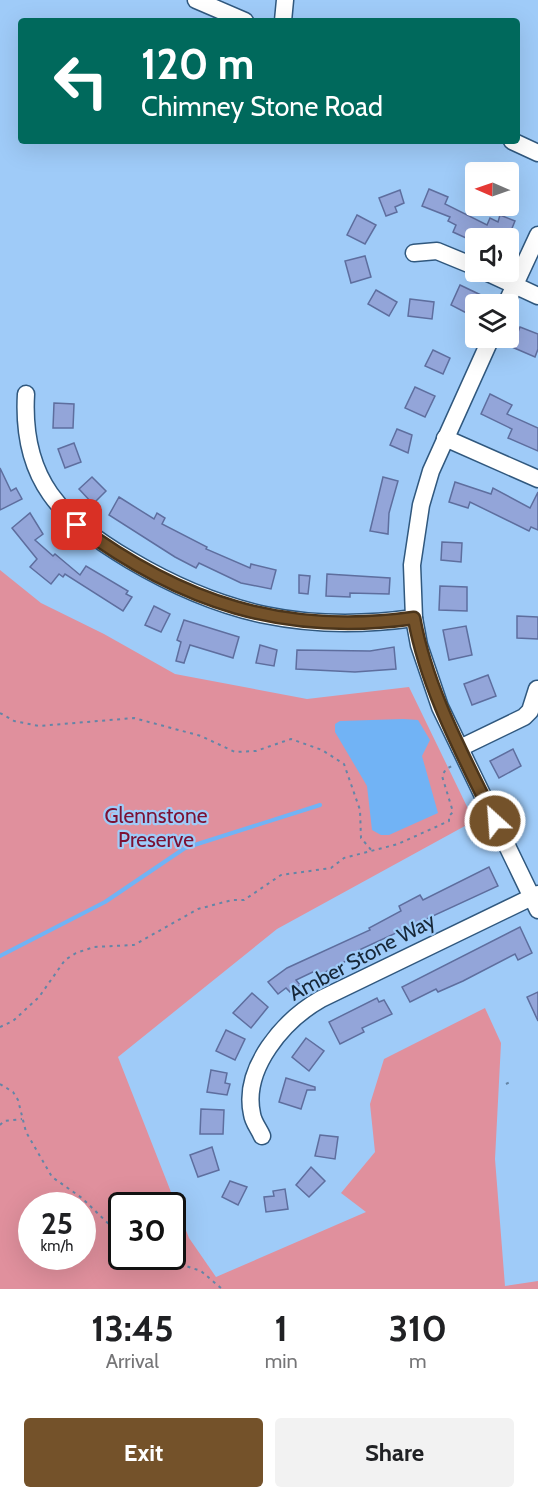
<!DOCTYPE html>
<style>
body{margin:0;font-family:Cabin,sans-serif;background:#f2f2f2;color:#202124;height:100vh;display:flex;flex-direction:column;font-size:22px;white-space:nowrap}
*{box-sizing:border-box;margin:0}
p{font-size:20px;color:#757577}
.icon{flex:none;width:33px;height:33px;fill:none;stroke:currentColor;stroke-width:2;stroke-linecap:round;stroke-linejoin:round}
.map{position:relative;height:1289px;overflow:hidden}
.sheet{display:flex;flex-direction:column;background:#fff;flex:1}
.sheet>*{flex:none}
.hud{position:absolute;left:18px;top:18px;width:502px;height:126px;border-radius:6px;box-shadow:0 6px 24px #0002;background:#00695c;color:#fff;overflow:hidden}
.needle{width:39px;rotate:272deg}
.tools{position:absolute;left:465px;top:162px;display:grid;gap:12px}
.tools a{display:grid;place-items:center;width:54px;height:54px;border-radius:6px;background:#fff;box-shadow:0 6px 24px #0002;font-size:30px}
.speed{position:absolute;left:18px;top:1192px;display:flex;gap:12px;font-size:30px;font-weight:700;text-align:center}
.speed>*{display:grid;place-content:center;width:78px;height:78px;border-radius:50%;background:#fff;box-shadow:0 6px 24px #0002;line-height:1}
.speed small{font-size:15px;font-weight:400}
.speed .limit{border:3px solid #111;border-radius:9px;background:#fff;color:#111}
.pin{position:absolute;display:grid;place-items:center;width:51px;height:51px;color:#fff;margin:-26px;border-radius:12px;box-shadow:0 3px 9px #0006}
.me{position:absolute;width:66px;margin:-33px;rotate:334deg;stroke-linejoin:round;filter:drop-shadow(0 0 4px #0008)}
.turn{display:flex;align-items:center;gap:21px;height:126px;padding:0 24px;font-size:27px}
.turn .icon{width:78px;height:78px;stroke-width:2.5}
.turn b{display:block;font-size:42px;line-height:51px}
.eta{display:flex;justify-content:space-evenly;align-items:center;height:102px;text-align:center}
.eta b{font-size:36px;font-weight:800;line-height:42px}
.action{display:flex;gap:12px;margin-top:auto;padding:12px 24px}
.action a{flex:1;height:69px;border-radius:6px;background:#74522a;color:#fff;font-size:24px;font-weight:800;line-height:69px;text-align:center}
.action a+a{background:#f2f2f2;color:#202124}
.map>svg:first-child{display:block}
.green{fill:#e0909d;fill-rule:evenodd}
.water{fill:#71b3f5}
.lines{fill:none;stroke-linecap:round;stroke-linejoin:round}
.stream{stroke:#71b3f5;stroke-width:4}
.building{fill:#93a5d9;stroke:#5e6e9e;stroke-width:1.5}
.minor-casing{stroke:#30587e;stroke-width:19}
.path{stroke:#6485a6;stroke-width:2;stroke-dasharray:3 4.5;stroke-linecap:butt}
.minor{stroke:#fff;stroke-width:16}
.route-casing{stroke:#4b351b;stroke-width:15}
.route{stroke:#74522a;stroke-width:10}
.labels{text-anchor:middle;stroke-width:4.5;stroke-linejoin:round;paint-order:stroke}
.park-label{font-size:21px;fill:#7c1133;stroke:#9fcbf8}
.street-label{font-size:21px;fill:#162738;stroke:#9fcbf8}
</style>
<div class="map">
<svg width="538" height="1289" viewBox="0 0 538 1289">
<rect width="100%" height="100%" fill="#9fcbf8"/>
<path class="green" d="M0,570L41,603L104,634L175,674L307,699L409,687L474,821L277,929L118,1057L189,1238L216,1277L366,1212L341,1193L375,1152L370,1104L384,1059L485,1008L501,1043L495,1159L505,1286L538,1281V1289H0ZM32,1206H82V1257H32ZM122,1206H172V1257H122Z"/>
<path class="water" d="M403,719L418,720L430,740L422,756L438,813L389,835H381L372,830L367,786L335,732V724L340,721Z"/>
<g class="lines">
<path class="stream" d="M0,956L105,902L185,848L320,805"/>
</g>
<g class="building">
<path d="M429,189L448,197L445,204L487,225L490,218L498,222L500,215L515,221L508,238H466L453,232L456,225L448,221L450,217L422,206Z"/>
<path d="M400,190L404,203L395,207L397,212L386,216L379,198Z"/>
<path d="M357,215L376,225L365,244L347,235Z"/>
<path d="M365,256L371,277L351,283L345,261Z"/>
<path d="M460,285L483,296L480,304H476V318L451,305Z"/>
<path d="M376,290L397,302L389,316L368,304Z"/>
<path d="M410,299L434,302L432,319L408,316Z"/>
<path d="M520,327L538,334V349L535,357L512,347Z"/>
<path d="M433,350L450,358L443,374L425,366Z"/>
<path d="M415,387L435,396L425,417L405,408Z"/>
<path d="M490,394L512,405L507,414L538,428V451L508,438L512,429L481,414Z"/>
<path d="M54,403L74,404L73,428H53Z"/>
<path d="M397,429L412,435L408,453L390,445Z"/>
<path d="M74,443L81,462L65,468L58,449Z"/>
<path d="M0,468L11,491L16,488L22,499L0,510Z"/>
<path d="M92,477L106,491L93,504L79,489Z"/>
<path d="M383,477L398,481L389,513L388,534L370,531Z"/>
<path d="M455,482L491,494L493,488L530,508L538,492V530L531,527L529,531L470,502L468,508L449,502Z"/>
<path d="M119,497L154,519L157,513L165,518L162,524L207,547L206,549L250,568L251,564L276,570L271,589L241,583L199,563L196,568L175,557L109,515Z"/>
<path d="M30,513L43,534L35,540L53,556L55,554L80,575L86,566L128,591L126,594L132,597L123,611L65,574L63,577L59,574L51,584L30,567L37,559L12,528Z"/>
<path d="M442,542L462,543L461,562L441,560Z"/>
<path d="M327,574L390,578L389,594L350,593V597L326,596Z"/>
<path d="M299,575L310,576L308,594L299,593Z"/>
<path d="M440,586L467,587V611L439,610Z"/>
<path d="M154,606L170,614L161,632L145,625Z"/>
<path d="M517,616L538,617V639L517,638Z"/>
<path d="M184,620L239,637L233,658L190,645L184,663L176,661L181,642L177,640Z"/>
<path d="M466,626L472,655L449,660L443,630Z"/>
<path d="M260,645L277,650L274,666L256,663Z"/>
<path d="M394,647L396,669L355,672L296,669L297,650L370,651Z"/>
<path d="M488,675L496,696L472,705L464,684Z"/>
<path d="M513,749L521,766L499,778L490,761Z"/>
<path d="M489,867L498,886L359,950L361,953L320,975L317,970L296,980L300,985L290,992L286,988L278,994L268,982L287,968L370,930L369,928L401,911L399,906L420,895L423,900Z"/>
<path d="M520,927L532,953L518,960L515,954L463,981L438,992L436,989L410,1002L402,987Z"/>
<path d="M538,992V1021L527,997Z"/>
<path d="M252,993L268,1007L251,1028L233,1013Z"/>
<path d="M377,998L379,1002L384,1000L392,1014L362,1028L364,1032L340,1044L329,1022Z"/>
<path d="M226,1030L245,1039L235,1060L216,1051Z"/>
<path d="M306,1038L324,1051L309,1071L292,1057Z"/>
<path d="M211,1070L227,1073L225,1083L230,1084L227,1095L207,1092Z"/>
<path d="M286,1078L315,1087V1090H307L301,1109L279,1102Z"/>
<path d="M201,1109L224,1110L223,1134H200Z"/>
<path d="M320,1135L338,1137L335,1159L315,1156Z"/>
<path d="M212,1147L219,1170L198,1177L190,1155Z"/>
<path d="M311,1167L325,1181L309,1197L296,1185Z"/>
<path d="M230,1181L247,1187L238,1205L222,1197Z"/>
<path d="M285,1189L288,1209L266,1212L264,1197L274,1196L273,1191Z"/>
</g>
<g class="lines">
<defs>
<g id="minor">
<path d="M196,0L245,21"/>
<path d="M283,21L285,0"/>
<path d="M512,141L538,153"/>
<path d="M414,253L437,251L476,267"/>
<path d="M486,272L538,296"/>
<path d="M506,304L538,235"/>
<path d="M491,338L431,471L421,505L412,565L414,618L419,645L440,707L538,910"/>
<path d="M26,394C21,480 61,519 130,560C223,615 306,633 414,618"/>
<path d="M445,438L538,479"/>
<path d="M460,748L524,717L530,711L537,689"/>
<path d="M262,1136C259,1129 253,1122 252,1114C242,1068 284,1020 321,999L538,894"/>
</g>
</defs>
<use href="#minor" class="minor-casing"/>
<g class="path">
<path d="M0,713L14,721L39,726L134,718L201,736L235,752L256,751L291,739L322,750L344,764L360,810L361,838L372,851"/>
<path d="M0,1027L13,1021L39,997L65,960L76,953L94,947L134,945L198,909L232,900H244L281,875L331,868L344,858L398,844L449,821V816L453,812L442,776L446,769L454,765"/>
<path d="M0,1084L13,1092L18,1100L26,1132L52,1177L82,1198L122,1237"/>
<path d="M506,1084L512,1081"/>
<path d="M0,1125L4,1121L22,1119"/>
<path d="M159,1257L201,1271L222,1289"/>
</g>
<use href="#minor" class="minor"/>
</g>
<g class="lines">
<defs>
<path id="route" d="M77,525C181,603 285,636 414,618C427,690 463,755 495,821"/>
</defs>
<use href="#route" class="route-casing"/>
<use href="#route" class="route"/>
</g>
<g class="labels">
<g class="park-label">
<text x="156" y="823">Glennstone<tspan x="156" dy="24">Preserve</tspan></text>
</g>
<g class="street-label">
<text transform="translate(362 957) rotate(-28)" y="7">Amber Stone Way</text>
</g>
</g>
</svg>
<div class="tools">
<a><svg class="needle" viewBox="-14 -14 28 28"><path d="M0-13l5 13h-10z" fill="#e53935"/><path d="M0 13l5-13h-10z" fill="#757577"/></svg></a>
<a><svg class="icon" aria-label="sound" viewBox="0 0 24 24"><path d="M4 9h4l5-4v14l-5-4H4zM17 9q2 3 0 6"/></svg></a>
<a><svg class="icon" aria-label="layers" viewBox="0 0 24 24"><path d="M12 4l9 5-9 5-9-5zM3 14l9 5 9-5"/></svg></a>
</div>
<div class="speed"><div>25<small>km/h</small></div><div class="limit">30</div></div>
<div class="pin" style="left:77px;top:525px;background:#d93025"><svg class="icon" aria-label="arrive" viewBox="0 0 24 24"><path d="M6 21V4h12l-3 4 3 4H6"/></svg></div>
<svg class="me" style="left:495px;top:821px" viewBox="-20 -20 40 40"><circle r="17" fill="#74522a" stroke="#fff" stroke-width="3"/><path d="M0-11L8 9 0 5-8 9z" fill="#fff"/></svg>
<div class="hud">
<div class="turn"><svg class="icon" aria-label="left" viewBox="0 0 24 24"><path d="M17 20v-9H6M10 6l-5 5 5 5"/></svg><div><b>120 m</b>Chimney Stone Road</div></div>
</div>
</div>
<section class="sheet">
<div class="eta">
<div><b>13:45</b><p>Arrival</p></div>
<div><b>1</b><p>min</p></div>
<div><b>310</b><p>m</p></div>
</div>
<div class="action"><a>Exit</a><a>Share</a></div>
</section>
